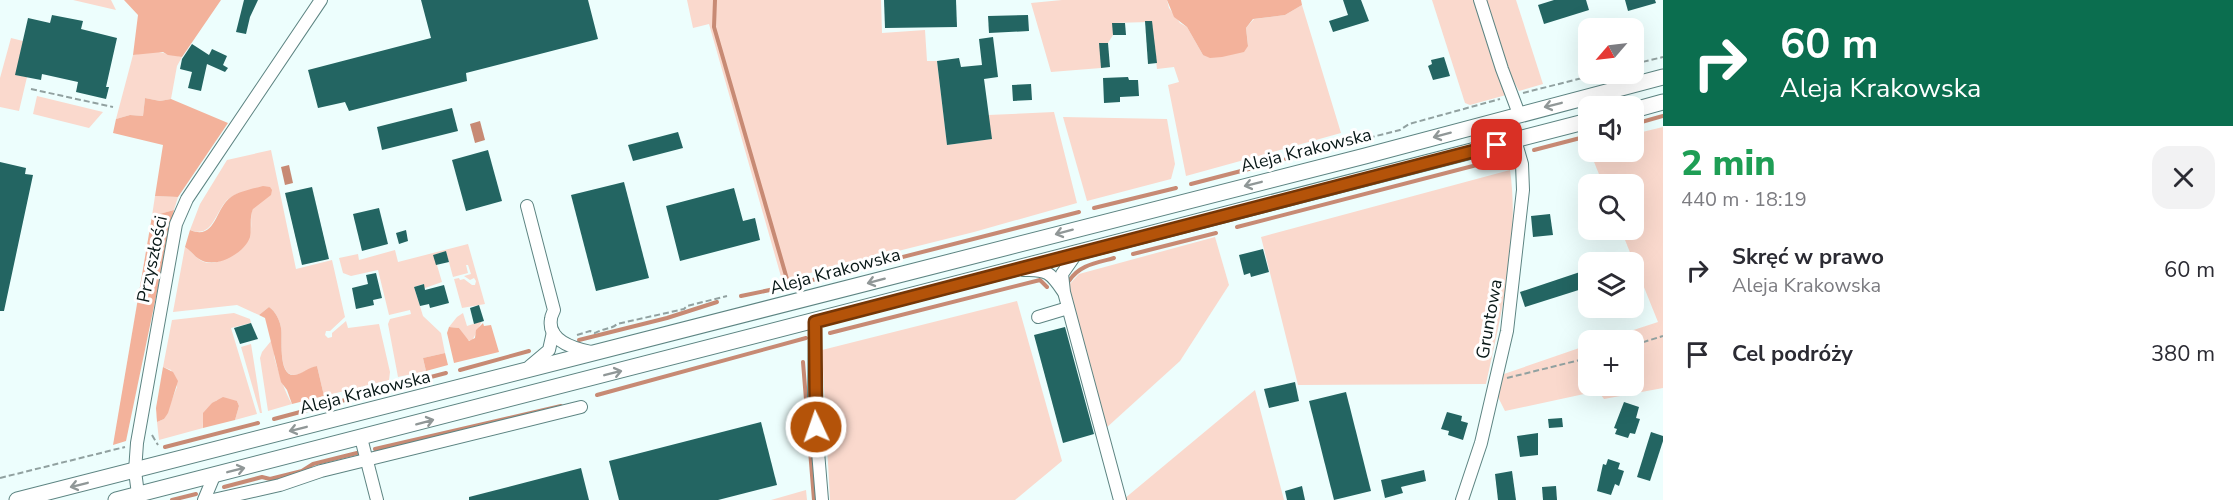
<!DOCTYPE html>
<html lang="pl">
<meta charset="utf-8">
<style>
body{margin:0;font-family:"Nunito Sans",sans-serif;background:#f2f2f3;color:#2b2b33;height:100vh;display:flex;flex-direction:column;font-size:22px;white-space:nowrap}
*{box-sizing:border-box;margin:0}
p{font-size:20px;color:#7c7c81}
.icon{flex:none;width:33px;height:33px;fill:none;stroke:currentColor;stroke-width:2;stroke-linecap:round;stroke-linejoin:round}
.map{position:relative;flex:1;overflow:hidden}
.drawer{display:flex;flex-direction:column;background:#fff;width:570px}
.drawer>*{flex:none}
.top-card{background:#0b6e4f;color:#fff;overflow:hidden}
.needle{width:39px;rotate:242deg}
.controls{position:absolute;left:1578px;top:18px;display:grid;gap:12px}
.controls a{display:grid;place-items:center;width:66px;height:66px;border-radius:12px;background:#fff;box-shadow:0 6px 24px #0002;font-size:30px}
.pin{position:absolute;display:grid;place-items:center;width:51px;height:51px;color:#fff;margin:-26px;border-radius:12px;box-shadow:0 3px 9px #0006}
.me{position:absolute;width:66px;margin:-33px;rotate:357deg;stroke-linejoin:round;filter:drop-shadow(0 0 4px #0008)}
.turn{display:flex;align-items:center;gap:21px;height:126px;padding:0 18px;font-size:27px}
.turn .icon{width:78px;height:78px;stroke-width:2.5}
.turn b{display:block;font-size:42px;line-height:51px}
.round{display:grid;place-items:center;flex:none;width:63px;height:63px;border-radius:18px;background:#f2f2f3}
.head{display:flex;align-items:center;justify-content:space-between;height:102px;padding:0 18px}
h1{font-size:36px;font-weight:800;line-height:45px;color:#1e9e55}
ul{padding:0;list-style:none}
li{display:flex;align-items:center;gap:18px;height:84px;padding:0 18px}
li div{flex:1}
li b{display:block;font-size:22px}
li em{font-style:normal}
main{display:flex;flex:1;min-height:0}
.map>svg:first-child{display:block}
.green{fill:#fad9cd}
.forest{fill:#f3b29b}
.water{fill:#c78a74}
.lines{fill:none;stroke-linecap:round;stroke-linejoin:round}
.stream{stroke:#c78a74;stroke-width:4}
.building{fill:#236562}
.minor-casing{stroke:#5d8482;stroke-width:14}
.major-casing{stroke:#5d8482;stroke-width:17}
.path{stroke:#91a1a0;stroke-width:2;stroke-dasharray:6 3;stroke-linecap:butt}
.minor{stroke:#fff;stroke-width:12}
.major{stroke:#fff;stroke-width:15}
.oneway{stroke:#909797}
.route-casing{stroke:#753606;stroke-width:15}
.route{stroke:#b45309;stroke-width:10}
.labels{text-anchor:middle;stroke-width:6;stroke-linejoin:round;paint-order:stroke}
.street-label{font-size:18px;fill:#081817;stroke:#fff}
</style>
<main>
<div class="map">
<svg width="1663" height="500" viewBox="0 0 1663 500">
<rect width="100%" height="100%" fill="#edfefd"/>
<g class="green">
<path d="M73,0H111L116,10Z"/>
<path d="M687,0H881L882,33L925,30L927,61H937L947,145L991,139L988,115L1054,112L1077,203L974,232L782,280L709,24L693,28Z"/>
<path d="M1062,0H1167L1169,8L1180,23L1187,27L1203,55L1248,45L1246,28L1254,19L1285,15L1302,5L1341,133L1186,176L1168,85L1179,82L1174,67L1157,69L1153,32L1149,22L1113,23V35L1108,43H1100L1101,68L1051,72L1031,3Z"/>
<path d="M1432,0H1476L1506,95L1470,105L1465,103Z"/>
<path d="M1484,0H1516L1543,84L1519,91L1504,63Z"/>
<path d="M11,38L23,41L16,75L27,77L19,111L0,107V78Z"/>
<path d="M154,51L182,57L177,66L171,99L160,101L145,98L143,116L130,115L116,119L133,55Z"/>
<path d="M37,96L103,112L89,128L33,114Z"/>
<path d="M1063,117L1167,119L1175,164L1171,179L1087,201Z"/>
<path d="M1663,127V388L1604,399L1598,391L1505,411L1498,397L1501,375L1588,345V386H1634V340H1603L1658,322L1621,230H1634V184H1603L1590,152H1634V134Z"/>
<path d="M271,150L296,269L332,260L345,317L330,331H326L325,335L328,338L332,337V333L346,321L348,328L379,324L390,372L389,380L324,396L317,366C312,368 298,375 295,375C277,376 283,337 281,328C280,320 275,311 269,307L259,315L237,305L173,312L185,247C191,251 194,256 200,260C217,271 244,248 250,233C253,225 249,217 253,209L239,193C235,195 230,197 227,200C215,213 212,239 190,230L200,204L227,160Z"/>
<path d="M1510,170C1520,241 1501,314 1486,384L1298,385L1261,237Z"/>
<path d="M155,196L178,197L174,210L152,216Z"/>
<path d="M1215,237L1229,285L1180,361L1105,429L1067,287L1079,274Z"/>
<path d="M468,244L485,304L462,308L454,279L459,278L460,280L464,279L472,285H475L476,281L474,278L470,280L464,276L471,274L468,265H466L468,273L453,277L446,251L434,255L442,282L425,288L423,284L414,287L423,316L441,333L445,353L423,358L426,371L398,377L388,324L390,319L411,314L410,310L389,315L378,270L351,276L343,273L339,258L358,254L359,260L395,250L398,262Z"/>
<path d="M1017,301L1062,461L1015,500H830L822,350Z"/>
<path d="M234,313L250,319L251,323L231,328L257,414L235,420L239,406L237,401L217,400C207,408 202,414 203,428L159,440L157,422L164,419L177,387L171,370L163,367L172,320Z"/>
<path d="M463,313L467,326L482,321L472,341L467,340L459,328L449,327L457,317Z"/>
<path d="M271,341C275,347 273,353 275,360C279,373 285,393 292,404L268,411L260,358L262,352Z"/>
<path d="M251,344L262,413H260L241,347Z"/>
<path d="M1255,390L1284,500H1124V499Z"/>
<path d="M806,490L807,500H771Z"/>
</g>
<g class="forest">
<path d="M124,0H221L182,57L168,55L163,52L133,55L138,15Z"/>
<path d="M1167,0H1301L1302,5L1285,15L1253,19L1246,28L1248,46L1244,52L1222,57L1210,58L1203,55L1187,27L1174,17Z"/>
<path d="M145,98L160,101L171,99L228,123L178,197L155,196L163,145L113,133L116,119L130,115L143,116Z"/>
<path d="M263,186L270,187L272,190L271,195L253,209C249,218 252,227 250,237C245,253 215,270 199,259C194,256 191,251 185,247L190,230C216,241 215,208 231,197C240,191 252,189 263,186Z"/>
<path d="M174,210L126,441L113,445L152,216Z"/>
<path d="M269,307C275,311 280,320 281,328C283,337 277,377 295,375C302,374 309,367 317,366L324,396L292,404L287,390L281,382L265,318L259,315Z"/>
<path d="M483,323L484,326L491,325L499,352L454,363L447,333L449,327L459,328L469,341L475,338L476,330Z"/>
<path d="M445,353L448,365L426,371L423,358Z"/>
<path d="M163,367L173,372L178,381L168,413L164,419L157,422L156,408Z"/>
<path d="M223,397L237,401L239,406L235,420L203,428V413L212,403Z"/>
</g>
<g class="water">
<path d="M480,121L485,140L475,143L470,124Z"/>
<path d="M289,165L293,183L285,185L281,167Z"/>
</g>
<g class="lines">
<g class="stream">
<path d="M715,0L714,27L789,286"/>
<path d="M1638,123L1663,116"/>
<path d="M1534,150L1588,136"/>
<path d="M1286,159L1343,145"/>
<path d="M1191,184L1268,164"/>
<path d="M1094,208L1176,188"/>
<path d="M1237,227L1500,159"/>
<path d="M1133,254L1216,233"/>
<path d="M1069,281C1079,265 1096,263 1114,258"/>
<path d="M741,296L789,286L1079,212"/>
<path d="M830,333L1040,280L1047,287"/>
<path d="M579,340L667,318L717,302"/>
<path d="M803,362L814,500"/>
<path d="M460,370L529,351"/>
<path d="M404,384L446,373"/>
<path d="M597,395L806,338"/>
<path d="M274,419L390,388"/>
<path d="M165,447L258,423"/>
<path d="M375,449L561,406"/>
<path d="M224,487L262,477L270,479L302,471L313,464L357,453"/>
<path d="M172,500L196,494"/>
</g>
</g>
<g class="building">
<path d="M244,0H258L250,17L246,34L236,32Z"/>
<path d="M421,0H588L598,39L466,73L467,81L349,111L345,102L318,108L308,70L431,38Z"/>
<path d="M884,0H956L957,27L885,28Z"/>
<path d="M1343,0H1361L1369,21L1333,32L1329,21L1348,15Z"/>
<path d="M1554,0H1586L1589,10L1544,24L1538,5Z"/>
<path d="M1625,0H1655L1656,3L1628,11Z"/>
<path d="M52,15L83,21L81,29L117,38L106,87H109L106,99L76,92L78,82L42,74L41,80L15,75L28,18L50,23Z"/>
<path d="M1028,15L1029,31L989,33L988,16Z"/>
<path d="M1145,21H1152L1157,63L1148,64Z"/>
<path d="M1112,23H1125L1126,35H1113Z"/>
<path d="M993,37L998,77L984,79L992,139L947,145L937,61L959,58L961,67L982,65L979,39Z"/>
<path d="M1099,43H1108L1110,67L1101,68Z"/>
<path d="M192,44L209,55L212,49L227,56L223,65L228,68L225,72L207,64L201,91L188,88L192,72L180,69L182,59Z"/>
<path d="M1444,57L1450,76L1433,80L1428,66L1432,64L1431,60Z"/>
<path d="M1128,77L1129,80H1138L1139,96L1120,97V102L1104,103L1103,78Z"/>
<path d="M1031,84L1032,100L1013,101L1012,85Z"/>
<path d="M452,108L458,131L382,150L377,127Z"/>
<path d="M678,132L683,148L633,161L628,145Z"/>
<path d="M488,150L502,201L466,211L452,160Z"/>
<path d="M0,162L26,168L25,174L33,175L4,311H0Z"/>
<path d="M624,182L649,278L596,291L571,195Z"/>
<path d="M312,187L329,259L302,265L285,193Z"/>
<path d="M734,188L743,221L755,218L760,240L680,261L666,206Z"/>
<path d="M379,208L388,244L362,251L353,214Z"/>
<path d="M1550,214L1553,235L1533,237L1531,216Z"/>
<path d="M406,230L408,241L399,244L396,233Z"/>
<path d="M1263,249L1269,272L1251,277L1250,273L1244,275L1239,255Z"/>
<path d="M446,251L449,262L436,265L433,255Z"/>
<path d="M1580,272L1585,288L1525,307L1520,292Z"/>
<path d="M376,273L382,298L373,300L374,305L356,309L352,288L368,284L366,275Z"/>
<path d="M424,284L425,290L444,285L449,303L430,308L429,304L420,306L414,287Z"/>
<path d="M479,305L484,321L474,324L470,308Z"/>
<path d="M251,323L258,339L240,344L234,328Z"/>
<path d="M1065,327L1094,434L1063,443L1034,335Z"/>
<path d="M1295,382L1299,401L1269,408L1264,389Z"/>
<path d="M1346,392L1371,491L1334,500L1309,401Z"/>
<path d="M1624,402L1639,407L1636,418L1640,419L1635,434L1630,433L1628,438L1615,434L1617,429L1614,428Z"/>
<path d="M1447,412L1462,416L1461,421L1468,423L1463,440L1448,435L1449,431L1441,429Z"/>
<path d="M1562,418L1563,427L1549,428L1548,419Z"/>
<path d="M761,422L777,485L718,500H619L609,461Z"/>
<path d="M1651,432L1663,436V441L1650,481L1637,477Z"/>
<path d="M1538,433V455L1520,457L1517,436Z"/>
<path d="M1608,459L1620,463L1618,469L1624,471L1619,486L1615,484L1611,495L1597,491L1603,464L1606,465Z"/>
<path d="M581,468L589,500H469V497Z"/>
<path d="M1424,470L1426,481L1401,487L1403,493L1385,498L1381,480Z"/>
<path d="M1512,471L1516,500H1498L1495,474Z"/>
<path d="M1302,486L1305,500H1287L1285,491Z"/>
<path d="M1556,486L1557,500H1543L1542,487Z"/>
</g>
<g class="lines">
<defs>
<g id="minor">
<path d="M1480,0L1502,69L1519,114"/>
<path d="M527,206L554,310C553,313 551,316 551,319C547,342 576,349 591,352"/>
<path d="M1076,254L1062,274L1064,292L1120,500"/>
<path d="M1024,270C1047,269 1051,273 1063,291"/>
<path d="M1038,317L1068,308"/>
<path d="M815,322L814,403L822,500"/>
<path d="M530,366L549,350L553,332"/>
<path d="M361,438L377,500"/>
<path d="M138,494L135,471L137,443L176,224L187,199L321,0"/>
<path d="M204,500L214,476"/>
<path d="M213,500L280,485L321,471L581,407"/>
<path d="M1462,500L1481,443L1507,331L1523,190L1522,164L1515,140"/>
</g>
<g id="major">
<path d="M1634,110L1663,102"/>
<path d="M17,500L1365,156L1663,77"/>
<path d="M116,500L1588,121"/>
</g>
</defs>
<use href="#minor" class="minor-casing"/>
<use href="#major" class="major-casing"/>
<g class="path">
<path d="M1634,64L1663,57"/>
<path d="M31,89L113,107"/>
<path d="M1523,93L1598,74"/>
<path d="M1360,140L1400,130L1409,124L1500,99"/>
<path d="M577,335L590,331L595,333C604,328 612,329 617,324L684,309L687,306L727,296"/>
<path d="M1634,345L1663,336"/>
<path d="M1507,378L1588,358"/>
<path d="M152,435L158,445"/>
<path d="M0,478L125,447"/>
</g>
<use href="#minor" class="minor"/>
<use href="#major" class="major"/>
</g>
<defs><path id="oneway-shaft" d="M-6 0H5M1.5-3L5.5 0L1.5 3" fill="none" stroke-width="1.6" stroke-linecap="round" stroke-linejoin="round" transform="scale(1.5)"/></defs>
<g class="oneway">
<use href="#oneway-shaft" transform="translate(1553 105) rotate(166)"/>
<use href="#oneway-shaft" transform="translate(1442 135) rotate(165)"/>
<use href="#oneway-shaft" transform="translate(1253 184) rotate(166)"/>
<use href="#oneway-shaft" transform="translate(1064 232) rotate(165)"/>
<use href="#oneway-shaft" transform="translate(876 281) rotate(165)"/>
<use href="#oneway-shaft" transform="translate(613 373) rotate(-14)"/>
<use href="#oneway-shaft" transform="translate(425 422) rotate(-15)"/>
<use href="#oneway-shaft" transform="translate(298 429) rotate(166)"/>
<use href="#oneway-shaft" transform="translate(236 470) rotate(-14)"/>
<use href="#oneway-shaft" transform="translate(79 485) rotate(166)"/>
</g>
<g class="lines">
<defs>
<path id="route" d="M816,427L815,322L1497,145"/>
</defs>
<use href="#route" class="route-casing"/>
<use href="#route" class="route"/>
</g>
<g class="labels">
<g class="street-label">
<text transform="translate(1306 150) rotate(-14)" y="6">Aleja Krakowska</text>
<text transform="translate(152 259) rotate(-78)" y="6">Przyszłości</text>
<text transform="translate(835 271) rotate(-15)" y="6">Aleja Krakowska</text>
<text transform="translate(1489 319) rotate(-80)" y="6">Gruntowa</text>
<text transform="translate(365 392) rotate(-14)" y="6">Aleja Krakowska</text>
</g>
</g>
</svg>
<div class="controls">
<a><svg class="needle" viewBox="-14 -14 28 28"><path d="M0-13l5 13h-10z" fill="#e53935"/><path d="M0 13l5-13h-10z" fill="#7c7c81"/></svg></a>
<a><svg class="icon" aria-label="sound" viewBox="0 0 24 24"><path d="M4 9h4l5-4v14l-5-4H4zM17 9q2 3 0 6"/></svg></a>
<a><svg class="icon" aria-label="search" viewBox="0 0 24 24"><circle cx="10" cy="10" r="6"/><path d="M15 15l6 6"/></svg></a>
<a><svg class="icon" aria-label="layers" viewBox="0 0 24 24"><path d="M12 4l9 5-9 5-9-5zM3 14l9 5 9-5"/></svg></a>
<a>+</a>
</div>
<div class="pin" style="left:1497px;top:145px;background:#d93025"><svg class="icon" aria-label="arrive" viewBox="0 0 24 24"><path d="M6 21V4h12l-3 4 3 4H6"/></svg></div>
<svg class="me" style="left:816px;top:427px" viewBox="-20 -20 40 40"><circle r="17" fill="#b45309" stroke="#fff" stroke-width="3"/><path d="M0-11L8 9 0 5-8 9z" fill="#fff"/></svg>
</div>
<section class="drawer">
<div class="top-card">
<div class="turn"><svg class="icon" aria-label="right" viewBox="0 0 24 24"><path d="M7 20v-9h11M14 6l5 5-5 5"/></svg><div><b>60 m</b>Aleja Krakowska</div></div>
</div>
<div class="head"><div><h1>2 min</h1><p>440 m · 18:19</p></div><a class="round"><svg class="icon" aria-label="close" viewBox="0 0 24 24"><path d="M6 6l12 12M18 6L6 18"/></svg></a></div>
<ul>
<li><svg class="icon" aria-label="right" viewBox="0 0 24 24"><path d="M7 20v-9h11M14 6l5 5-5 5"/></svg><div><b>Skręć w prawo</b><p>Aleja Krakowska</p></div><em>60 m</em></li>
<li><svg class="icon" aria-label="arrive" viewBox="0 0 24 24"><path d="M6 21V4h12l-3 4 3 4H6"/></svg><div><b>Cel podróży</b></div><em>380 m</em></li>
</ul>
</section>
</main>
